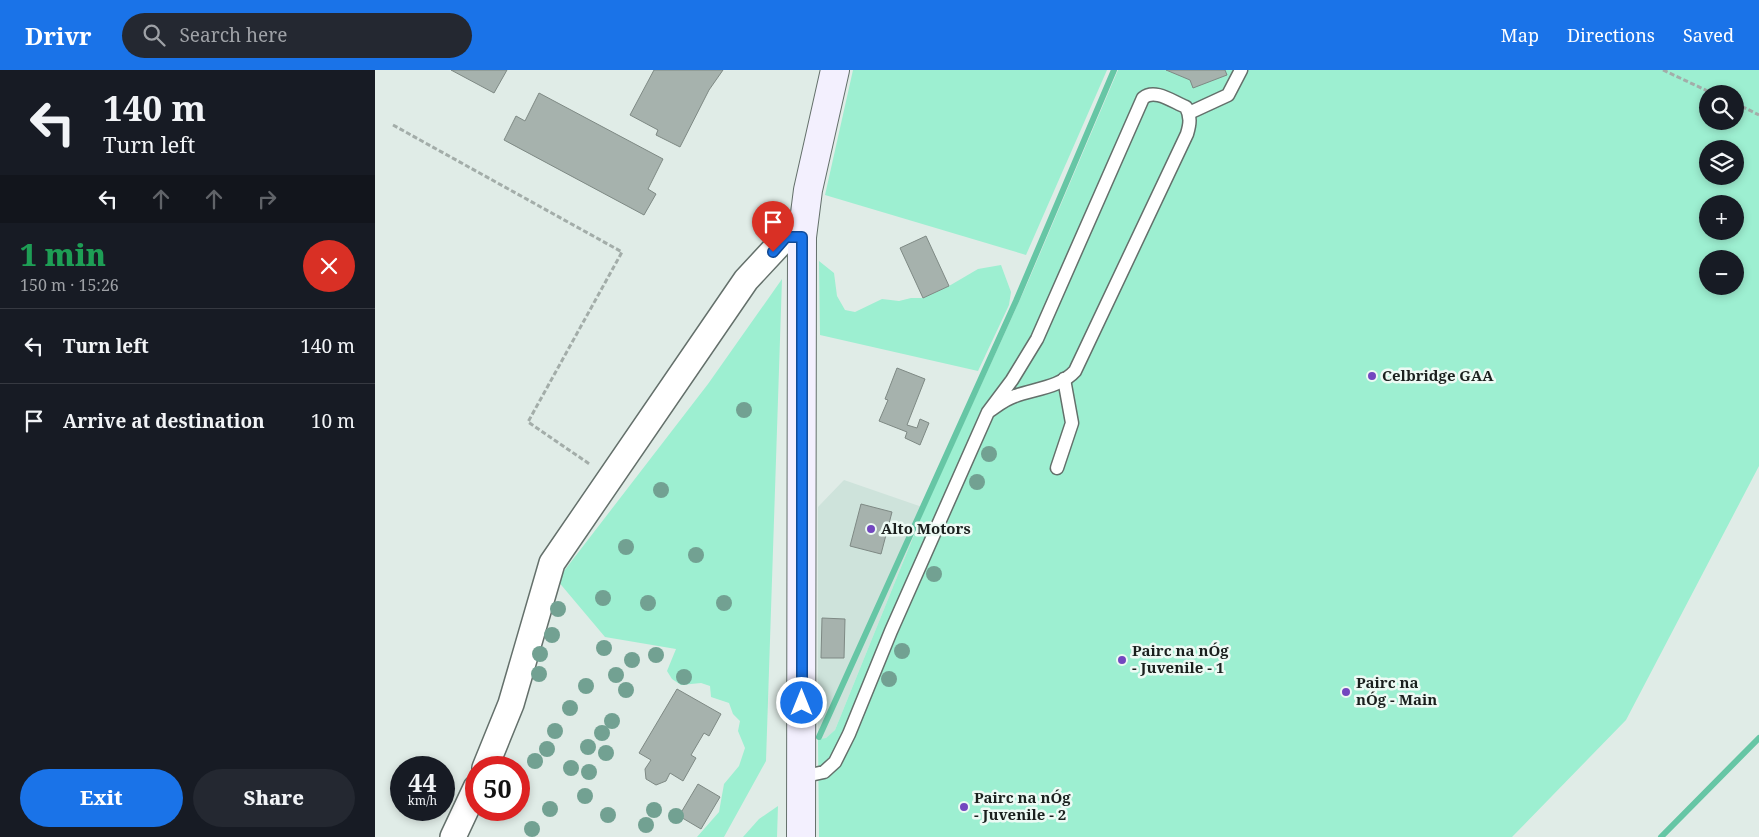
<!DOCTYPE html>
<meta charset="utf-8">
<style>
body{margin:0;font-family:"Noto Serif",serif;background:#242831;color:#f1f3f6;height:100vh;display:flex;flex-direction:column;font-size:19px;white-space:nowrap}
*{box-sizing:border-box;margin:0}
p{font-size:16px;color:#9ea1a6}
.icon{flex:none;width:28px;height:28px;fill:none;stroke:currentColor;stroke-width:2;stroke-linecap:round;stroke-linejoin:round}
.map{position:relative;flex:1;overflow:hidden}
.side{display:flex;flex-direction:column;background:#171b24;width:375px}
.side>*{flex:none}
.hud{background:#171b24;color:#f1f3f6;overflow:hidden}
.controls{position:absolute;left:1324px;top:15px;display:grid;gap:10px}
.controls a{display:grid;place-items:center;width:45px;height:45px;border-radius:50%;background:#171b24;box-shadow:0 2px 8px #0003;font-size:25px}
.speed{position:absolute;left:15px;top:686px;display:flex;gap:10px;font-size:25px;font-weight:700;text-align:center}
.speed>*{display:grid;place-content:center;width:65px;height:65px;border-radius:50%;background:#171b24;box-shadow:0 2px 8px #0003;line-height:1}
.speed small{font-size:12px;font-weight:400}
.speed .limit{border:8px solid #d22;background:#fff;color:#111}
.pin{position:absolute;display:grid;place-items:center;width:42px;height:42px;color:#fff;margin:-51px -21px;border-radius:50% 50% 50% 0;rotate:-45deg;box-shadow:0 0 5px #0007}
.pin .icon{rotate:45deg}
.me{position:absolute;width:55px;margin:-28px;rotate:0deg;stroke-linejoin:round;filter:drop-shadow(0 0 4px #0008)}
.turn{display:flex;align-items:center;gap:18px;height:105px;padding:0 20px;font-size:22px}
.turn .icon{width:65px;height:65px;stroke-width:2.5}
.turn b{display:block;font-size:35px;line-height:42px}
.lanes{display:flex;align-items:center;height:48px;padding:0 20px;background:#0003;justify-content:center;gap:25px;direction:ltr}
.lanes .off{opacity:.35}
.round{display:grid;place-items:center;flex:none;width:52px;height:52px;border-radius:26px;background:#242831}
.headline{display:flex;align-items:center;justify-content:space-between;height:85px;padding:0 20px}
h1{font-size:30px;font-weight:800;line-height:38px;color:#1e9e55}
.action{display:flex;gap:10px;margin-top:auto;padding:10px 20px}
.action a{flex:1;height:58px;border-radius:30px;background:#1a73e8;color:#fff;font-size:20px;font-weight:800;line-height:58px;text-align:center}
.action a+a{background:#242831;color:#f1f3f6}
ul{padding:0;list-style:none}
li{display:flex;align-items:center;gap:15px;height:75px;padding:0 20px;border-top:1px solid #363941}
li div{flex:1}
li b{display:block;font-size:19px}
li em{font-style:normal}
header{display:flex;align-items:center;gap:30px;box-sizing:border-box;height:70px;padding:0 25px;background:#1a73e8;color:#fff}
header strong{font-size:24px}
nav{display:flex;gap:28px;margin-inline-start:auto;font-size:18px}
.search{width:350px;height:45px;background:#242831;display:flex;align-items:center;gap:12px;box-sizing:border-box;padding:0 18px;border-radius:28px;color:#9ea1a6;font-size:19px}
main{display:flex;flex:1;min-height:0}
.map>svg:first-child{display:block}
.built{fill:#cee3db}
.green{fill:#9defd1;fill-rule:evenodd}
.lines{fill:none;stroke-linecap:round;stroke-linejoin:round}
.stream{stroke:#66c6a5;stroke-width:6}
.building{fill:#a6b2ad;stroke:#7e8984}
.lane-casing{stroke:#64706b;stroke-width:15}
.street-casing{stroke:#64706b;stroke-width:28}
.secondary-casing{stroke:#64706b;stroke-width:30}
.path{stroke:#a3ada9;stroke-width:3;stroke-dasharray:5 2.5;stroke-linecap:butt}
.lane{stroke:#fff;stroke-width:12}
.street{stroke:#fff;stroke-width:25}
.secondary{stroke:#f3f0fe;stroke-width:28}
.tree{fill:#72a192}
.route-casing{stroke:#114b97;stroke-width:12}
.route{stroke:#1a73e8;stroke-width:9}
.poi-dot{fill:#7347bf;stroke:#edfaf4;stroke-width:2}
.labels{text-anchor:middle;stroke-width:5;stroke-linejoin:round;paint-order:stroke}
.poi-label{font-size:15px;font-weight:bold;fill:#1b201e;stroke:#edfaf4;text-anchor:start}
</style>
<header>
<strong>Drivr</strong>
<div class="search"><svg class="icon" aria-label="search" viewBox="0 0 24 24"><circle cx="10" cy="10" r="6"/><path d="M15 15l6 6"/></svg>Search here</div>
<nav><a>Map</a><a>Directions</a><a>Saved</a></nav>
</header>
<main>
<section class="side">
<div class="hud">
<div class="turn"><svg class="icon" aria-label="left" viewBox="0 0 24 24"><path d="M17 20v-9H6M10 6l-5 5 5 5"/></svg><div><b>140 m</b>Turn left</div></div>
<div class="lanes"><svg class="icon" aria-label="left" viewBox="0 0 24 24"><path d="M17 20v-9H6M10 6l-5 5 5 5"/></svg><svg class="icon off" aria-label="ahead" viewBox="0 0 24 24"><path d="M12 20V5M6 11l6-6 6 6"/></svg><svg class="icon off" aria-label="ahead" viewBox="0 0 24 24"><path d="M12 20V5M6 11l6-6 6 6"/></svg><svg class="icon off" aria-label="right" viewBox="0 0 24 24"><path d="M7 20v-9h11M14 6l5 5-5 5"/></svg></div>
</div>
<div class="headline"><div><h1>1 min</h1><p>150 m · 15:26</p></div><a class="round" style="background:#d93025;color:#fff"><svg class="icon" aria-label="close" viewBox="0 0 24 24"><path d="M6 6l12 12M18 6L6 18"/></svg></a></div>
<ul>
<li><svg class="icon" aria-label="left" viewBox="0 0 24 24"><path d="M17 20v-9H6M10 6l-5 5 5 5"/></svg><div><b>Turn left</b></div><em>140 m</em></li>
<li><svg class="icon" aria-label="arrive" viewBox="0 0 24 24"><path d="M6 21V4h12l-3 4 3 4H6"/></svg><div><b>Arrive at destination</b></div><em>10 m</em></li>
</ul>
<div class="action"><a>Exit</a><a>Share</a></div>
</section>
<div class="map">
<svg width="1384" height="767" viewBox="0 0 1384 767">
<rect width="100%" height="100%" fill="#e0ece7"/>
<path class="built" d="M469,410L550,438L460,660L451,668L443,669V437Z"/>
<g class="green">
<path d="M478,0H732L651,185L450,125Z"/>
<path d="M743,0H1384V396L1251,650L1137,767H444L443,669L451,668L460,660L550,438L652,214ZM1332,24H1360V51H1332ZM1332,79H1360V106H1332ZM1332,134H1360V161H1332ZM1332,189H1360V216H1332Z"/>
<path d="M444,191L459,203L462,226L470,240L480,242L507,229L524,231L536,228H548L574,216L603,199L626,195L636,222L634,235L603,301L445,265Z"/>
<path d="M407,209L391,691L349,767H322L344,742L349,714L364,696L370,678L363,661L365,651L358,644L354,633L336,627L335,616L326,613L306,615L297,609L292,601L301,579L230,567L182,510L333,314Z"/>
<path d="M403,736L402,767H368L384,749Z"/>
</g>
<g class="lines">
<g class="stream">
<path d="M444,667L641,231L739,0"/>
<path d="M1286,767L1384,668"/>
</g>
</g>
<g class="building">
<path d="M76,0H132L119,23Z"/>
<path d="M279,0H348L334,20L305,77L281,65L283,60L255,45Z"/>
<path d="M791,0H850L852,5L818,18L815,10Z"/>
<path d="M164,23L288,89L273,119L281,124L269,145L129,70L141,46L150,51Z"/>
<path d="M551,166L574,216L548,228L525,178Z"/>
<path d="M522,298L550,309L532,355L542,358L545,349L554,353L545,375L530,368L532,362L504,351L513,330L510,329Z"/>
<path d="M486,434L517,442L506,484L475,476Z"/>
<path d="M447,548L470,549L469,588H446Z"/>
<path d="M302,619L346,644L334,666L329,663L316,685L321,688L308,711L295,703L291,711L281,715L271,709L270,699L276,690L264,683Z"/>
<path d="M323,714L345,727L326,759L304,746Z"/>
</g>
<g class="lines">
<defs>
<g id="lane">
<path d="M814,43L853,25L866,0"/>
<path d="M682,398L697,353L689,309"/>
<path d="M426,707L449,702L460,692L474,664L516,561L613,342L637,310L662,269L768,28C780,18 798,32 811,37C816,47 815,54 812,64L700,301C686,317 659,319 640,326C630,329 622,336 613,342"/>
</g>
<g id="street">
<path d="M110,698L136,634L177,493L371,210L411,167H427"/>
<path d="M78,767L101,718"/>
</g>
<path id="secondary" d="M426,767L427,167L433,120L460,0"/>
</defs>
<use href="#lane" class="lane-casing"/>
<use href="#street" class="street-casing"/>
<use href="#secondary" class="secondary-casing"/>
<g class="path">
<path d="M1288,0L1339,24"/>
<path d="M1360,33L1384,45"/>
<path d="M18,55L247,182L153,352L216,395"/>
</g>
<use href="#lane" class="lane"/>
<use href="#street" class="street"/>
<use href="#secondary" class="secondary"/>
</g>
<g class="tree">
<circle cx="369" cy="340" r="8"/>
<circle cx="614" cy="384" r="8"/>
<circle cx="602" cy="412" r="8"/>
<circle cx="286" cy="420" r="8"/>
<circle cx="251" cy="477" r="8"/>
<circle cx="321" cy="485" r="8"/>
<circle cx="559" cy="504" r="8"/>
<circle cx="228" cy="528" r="8"/>
<circle cx="273" cy="533" r="8"/>
<circle cx="349" cy="533" r="8"/>
<circle cx="183" cy="539" r="8"/>
<circle cx="177" cy="565" r="8"/>
<circle cx="229" cy="578" r="8"/>
<circle cx="527" cy="581" r="8"/>
<circle cx="165" cy="584" r="8"/>
<circle cx="281" cy="585" r="8"/>
<circle cx="257" cy="590" r="8"/>
<circle cx="164" cy="604" r="8"/>
<circle cx="241" cy="605" r="8"/>
<circle cx="309" cy="607" r="8"/>
<circle cx="514" cy="609" r="8"/>
<circle cx="211" cy="616" r="8"/>
<circle cx="251" cy="620" r="8"/>
<circle cx="195" cy="638" r="8"/>
<circle cx="237" cy="651" r="8"/>
<circle cx="180" cy="661" r="8"/>
<circle cx="227" cy="663" r="8"/>
<circle cx="213" cy="677" r="8"/>
<circle cx="172" cy="679" r="8"/>
<circle cx="231" cy="683" r="8"/>
<circle cx="160" cy="691" r="8"/>
<circle cx="196" cy="698" r="8"/>
<circle cx="214" cy="702" r="8"/>
<circle cx="210" cy="726" r="8"/>
<circle cx="175" cy="739" r="8"/>
<circle cx="279" cy="740" r="8"/>
<circle cx="233" cy="745" r="8"/>
<circle cx="301" cy="746" r="8"/>
<circle cx="271" cy="755" r="8"/>
<circle cx="157" cy="759" r="8"/>
</g>
<g class="lines">
<defs>
<path id="route" d="M398,182L411,167H427V633"/>
</defs>
<use href="#route" class="route-casing"/>
<use href="#route" class="route"/>
</g>
<g class="poi-dot">
<circle cx="997" cy="306" r="5"/>
<circle cx="496" cy="459" r="5"/>
<circle cx="747" cy="590" r="5"/>
<circle cx="971" cy="622" r="5"/>
<circle cx="589" cy="737" r="5"/>
</g>
<g class="labels">
<g class="poi-label">
<text x="1007" y="311">Celbridge GAA</text>
<text x="506" y="464">Alto Motors</text>
<text x="757" y="586">Pairc na nÓg<tspan x="757" dy="17">- Juvenile - 1</tspan></text>
<text x="981" y="618">Pairc na<tspan x="981" dy="17">nÓg - Main</tspan></text>
<text x="599" y="733">Pairc na nÓg<tspan x="599" dy="17">- Juvenile - 2</tspan></text>
</g>
</g>
</svg>
<div class="controls">
<a><svg class="icon" aria-label="search" viewBox="0 0 24 24"><circle cx="10" cy="10" r="6"/><path d="M15 15l6 6"/></svg></a>
<a><svg class="icon" aria-label="layers" viewBox="0 0 24 24"><path d="M12 4l9 5-9 5-9-5zM3 14l9 5 9-5"/></svg></a>
<a>+</a>
<a>−</a>
</div>
<div class="speed"><div>44<small>km/h</small></div><div class="limit">50</div></div>
<div class="pin" style="left:398px;top:182px;background:#d93025"><svg class="icon" aria-label="arrive" viewBox="0 0 24 24"><path d="M6 21V4h12l-3 4 3 4H6"/></svg></div>
<svg class="me" style="left:427px;top:633px" viewBox="-20 -20 40 40"><circle r="17" fill="#1a73e8" stroke="#fff" stroke-width="3"/><path d="M0-11L8 9 0 5-8 9z" fill="#fff"/></svg>
</div>
</main>
